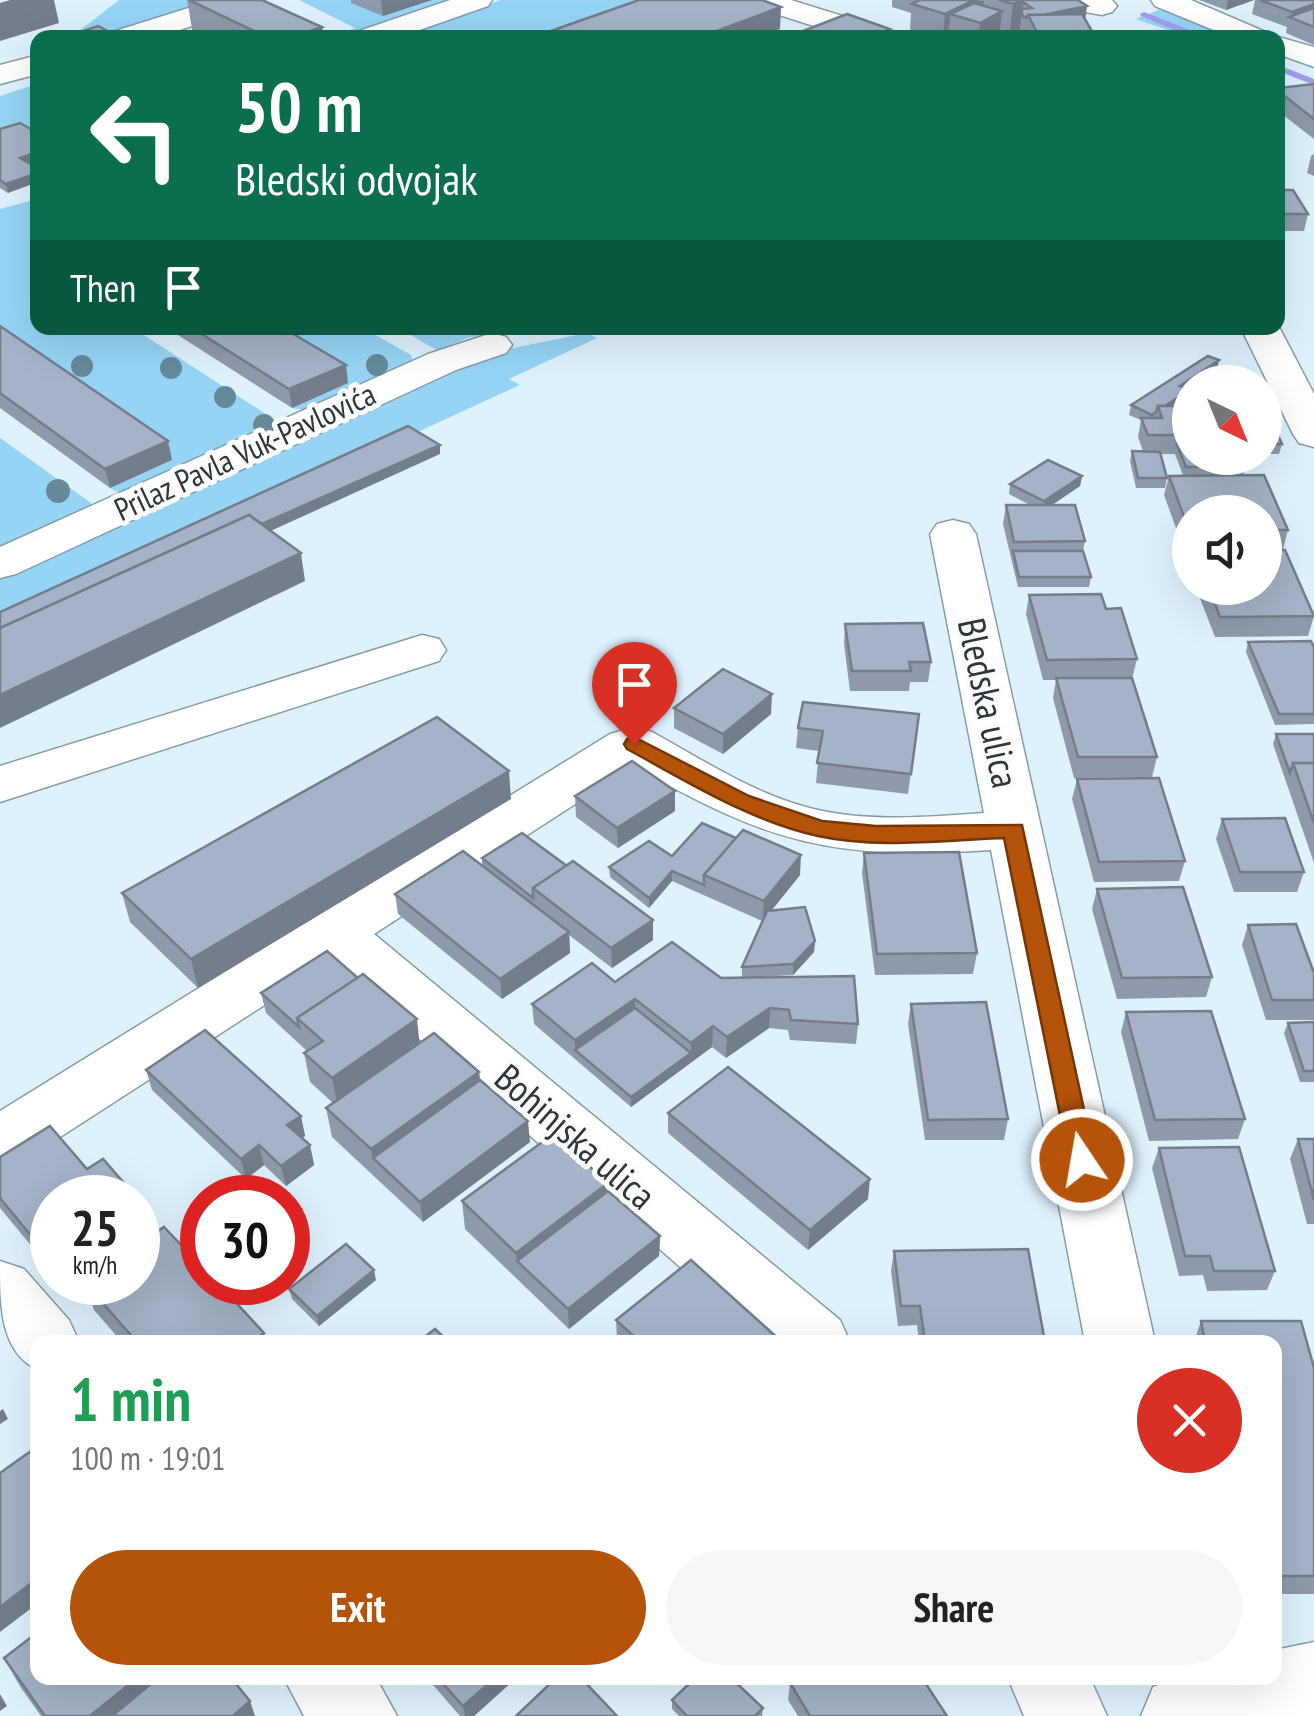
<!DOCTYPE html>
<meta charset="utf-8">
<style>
body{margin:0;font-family:"PT Sans Narrow",sans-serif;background:#f6f6f6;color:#222;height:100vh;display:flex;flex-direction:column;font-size:38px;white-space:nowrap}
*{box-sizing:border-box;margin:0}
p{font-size:32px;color:#767676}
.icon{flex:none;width:55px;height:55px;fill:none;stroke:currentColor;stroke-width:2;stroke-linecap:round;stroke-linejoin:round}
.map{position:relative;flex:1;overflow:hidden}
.side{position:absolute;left:30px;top:1335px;width:1252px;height:350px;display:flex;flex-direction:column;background:#fff;border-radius:20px;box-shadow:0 10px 40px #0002}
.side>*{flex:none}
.banner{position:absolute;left:30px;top:30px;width:1255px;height:305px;border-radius:20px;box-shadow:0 10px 40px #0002;background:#0b6e4f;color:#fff;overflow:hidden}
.needle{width:65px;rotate:137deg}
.buttons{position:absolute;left:1172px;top:365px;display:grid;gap:20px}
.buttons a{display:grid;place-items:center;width:110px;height:110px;border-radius:50%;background:#fff;box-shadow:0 10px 40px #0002;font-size:50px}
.speed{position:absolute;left:30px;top:1175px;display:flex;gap:20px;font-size:50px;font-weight:700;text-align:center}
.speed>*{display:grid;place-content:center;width:130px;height:130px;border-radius:50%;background:#fff;box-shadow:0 10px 40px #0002;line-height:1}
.speed small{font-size:25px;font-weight:400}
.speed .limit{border:15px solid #d22;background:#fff;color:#111}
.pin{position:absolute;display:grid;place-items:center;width:85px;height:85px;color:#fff;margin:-102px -42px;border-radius:50% 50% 50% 0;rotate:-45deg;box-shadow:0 0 10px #0007}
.pin .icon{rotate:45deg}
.me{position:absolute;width:110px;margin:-55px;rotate:348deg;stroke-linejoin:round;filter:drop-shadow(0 0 8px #0008)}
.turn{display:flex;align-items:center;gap:35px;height:210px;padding:0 40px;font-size:45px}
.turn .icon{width:130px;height:130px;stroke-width:2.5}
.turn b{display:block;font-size:70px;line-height:85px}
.then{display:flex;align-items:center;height:95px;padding:0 40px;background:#0003;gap:20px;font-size:38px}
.round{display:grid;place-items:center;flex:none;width:105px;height:105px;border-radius:52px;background:#f6f6f6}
.overview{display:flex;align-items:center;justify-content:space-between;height:170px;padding:0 40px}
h1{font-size:60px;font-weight:600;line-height:75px;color:#1e9e55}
.primary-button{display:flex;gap:20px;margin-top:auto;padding:20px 40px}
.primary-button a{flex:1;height:115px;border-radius:60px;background:#b45309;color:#fff;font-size:40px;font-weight:600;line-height:115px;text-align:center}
.primary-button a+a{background:#f6f6f6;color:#222}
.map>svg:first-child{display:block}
.green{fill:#96d4f5}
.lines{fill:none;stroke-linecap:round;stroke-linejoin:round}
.stream{fill:#a39df0;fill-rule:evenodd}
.minor-casing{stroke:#859daa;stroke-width:3}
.minor{fill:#fff;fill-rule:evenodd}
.tree{fill:#668a9a}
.wall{fill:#8e99ab}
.shaded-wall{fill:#747d8b}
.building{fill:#a5b2c7;stroke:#747d8b;stroke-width:2.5}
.route{fill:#b45309;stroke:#753606;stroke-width:2.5}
.labels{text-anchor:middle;stroke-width:10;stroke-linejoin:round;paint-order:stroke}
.far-street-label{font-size:32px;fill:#2c363b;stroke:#fcfcfc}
.street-label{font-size:38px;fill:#2c363b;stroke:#fcfcfc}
</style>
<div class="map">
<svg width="1314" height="1716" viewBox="0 0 1314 1716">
<rect width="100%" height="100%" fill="#def2fe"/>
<g class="green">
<path d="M119,0H219L102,37L70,38Z"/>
<path d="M299,0H360L383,16L432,0H465L365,34L342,33L355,28Z"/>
<path d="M501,0H684L577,37L387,38Z"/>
<path d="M1159,10L1180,13L1243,37H1188L1136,19Z"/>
<path d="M37,84V140L0,139V96Z"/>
<path d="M37,199L38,328H133L272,418L271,429L134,492L119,493L110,488L171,461L0,341V209Z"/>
<path d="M255,328H363L411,355L414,365L311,411L292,408L347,383Z"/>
<path d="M399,328H513L467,338L438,351Z"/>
<path d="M587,333L597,338L509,379L520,385L0,624V577L498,351Z"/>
<path d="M0,438L91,503L84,514L0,553Z"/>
</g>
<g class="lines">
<g class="stream">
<path d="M1144,12L1205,36L1206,38H1194L1141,16L1140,14Z"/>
<path d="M1278,65L1314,79V85L1278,71Z"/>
</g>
<defs>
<g id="minor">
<path d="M214,0H258L254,6L155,38H108L112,32Z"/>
<path d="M450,0H492L488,6L397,38H352L356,32Z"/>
<path d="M747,0H791L894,32L898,38H851L751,6Z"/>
<path d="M1047,0H1112L1117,6L1112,12L1102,15L1051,6Z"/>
<path d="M1151,0H1191L1275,36L1314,47V67L1278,54V38H1233L1155,6Z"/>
<path d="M38,55V74L0,84V65Z"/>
<path d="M1278,325L1314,394V447L1299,443L1293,434L1241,328Z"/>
<path d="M492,333L506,337L512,345L506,353L456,370L16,574L0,578V547L428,354Z"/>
<path d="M953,520L969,524L976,534L1155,1342H1085L991,850C833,860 770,844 634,766L374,934L840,1320L850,1342H766L331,962L23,1161L0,1169V1111L610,734L634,727L652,732C701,759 751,792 806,807C863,823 926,817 984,813L930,534L937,524Z"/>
<path d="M422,635L439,639L446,650L439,661L0,802V766Z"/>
<path d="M0,1261L24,1269L69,1320L79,1342H38V1370C0,1352 0,1306 0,1261Z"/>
<path d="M1314,1642V1716H1141L1153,1687L1176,1678H1275V1650Z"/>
<path d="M284,1678H376L397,1716H304Z"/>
<path d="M1008,1678H1090L1107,1716H1024Z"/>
</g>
</defs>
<use href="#minor" class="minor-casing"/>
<use href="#minor" class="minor"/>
</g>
<g class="tree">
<circle cx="377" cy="365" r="11"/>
<circle cx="82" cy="366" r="11"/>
<circle cx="171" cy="368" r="11"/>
<circle cx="225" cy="397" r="11"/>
<circle cx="264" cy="425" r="11"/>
<circle cx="58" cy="491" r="12"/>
</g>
<g class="wall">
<path d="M187,0L322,27L324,38H199L193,34Z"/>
<path d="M351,0H432L383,16L351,3Z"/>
<path d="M892,0H1078L1085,20L1096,38H1025V34L1020,31L1019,34L1012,38H929L910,32L911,13L892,7Z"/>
<path d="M1199,0H1254L1226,10Z"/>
<path d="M1255,0H1314V45L1286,33L1287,27L1252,14Z"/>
<path d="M1278,78L1281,81L1279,88L1314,84V139L1278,111Z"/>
<path d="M0,129L31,164L8,193L0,188Z"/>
<path d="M1314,154V176L1307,173L1311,156Z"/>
<path d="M1278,190L1308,214L1304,231H1278Z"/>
<path d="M0,326L172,460L110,488L0,408Z"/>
<path d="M167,328H283L348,383L292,408Z"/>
<path d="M1217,370L1187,389V400L1178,406H1190V458L1246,466L1243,475L1288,530L1283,549H1265V512H1190V550H1184L1164,495L1169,476L1183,475L1175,454H1161L1167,478L1165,488H1136L1130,461L1132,451H1143L1138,437L1141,420L1129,415L1131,405Z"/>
<path d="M1265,422L1282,444L1279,454H1265Z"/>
<path d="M1082,476L1080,486L1052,505L1085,541L1083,551L1091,577L1089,587H1018L1003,524L1006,505H1030L1009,494L1010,484Z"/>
<path d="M1196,588H1265L1314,616L1308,636L1215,637Z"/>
<path d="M1029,595L1106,609L1137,659L1132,679L1157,757L1152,777L1074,778L1053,698L1056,680H1043L1026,614Z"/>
<path d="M845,624L931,662L928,682H910L909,691H850L844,644Z"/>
<path d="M1248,642L1314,647V724L1275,725L1246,652Z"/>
<path d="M674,708L771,714L723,754L674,728Z"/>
<path d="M919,714L908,794L816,783L819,751L796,748L798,728Z"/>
<path d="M1276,734H1314V863L1273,744Z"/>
<path d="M1077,779L1185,861L1179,881L1094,882L1072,799Z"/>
<path d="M575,796L675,811L618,848L576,817Z"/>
<path d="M511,799L198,988L130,922L122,893Z"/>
<path d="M1222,819L1304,872L1297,892H1234L1216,839Z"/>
<path d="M864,853L977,953L973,974L875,975L862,873Z"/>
<path d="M672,856L800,875L771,911L815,941L814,952L793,975L742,978V967L762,921L672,881L649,908L610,877L609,867Z"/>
<path d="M482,858L567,866L653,920V940L612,968L569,935L570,953L502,999L398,914L395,894L482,866Z"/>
<path d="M1097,889L1212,977L1206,997L1117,999L1092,909Z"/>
<path d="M1248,925L1314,973V1020H1266L1242,945Z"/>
<path d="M721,978L858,1024L856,1044L790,1040L788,1030L769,1028L726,1058L712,1047L631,1107L534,1024L532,1004L615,982Z"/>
<path d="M261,993L420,1043L479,1072L480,1080L530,1142L423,1222L332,1137L326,1108L333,1103L310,1082L304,1053L307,1051L266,1013Z"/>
<path d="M911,1004L1008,1119L1004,1140H925L908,1024Z"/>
<path d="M1126,1012L1245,1119L1238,1139L1149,1141L1121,1032Z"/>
<path d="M1314,1022V1082H1300L1284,1033L1288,1023Z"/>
<path d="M146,1070L301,1116L305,1136L302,1138L310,1145L314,1165L286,1186L264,1165L246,1179L152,1090Z"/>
<path d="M668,1113L868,1199L808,1250L668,1133Z"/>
<path d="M1298,1139H1314V1224H1307L1290,1159Z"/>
<path d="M1159,1148L1275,1271L1267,1290L1207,1291L1203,1275L1179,1276L1152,1168Z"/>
<path d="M0,1157L87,1169L52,1198V1271L0,1208Z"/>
<path d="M462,1201L660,1236L659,1256L569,1329L465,1229Z"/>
<path d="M894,1251L1045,1342H919L917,1325L898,1326L891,1271Z"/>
<path d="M376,1280L319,1326L292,1299L289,1289Z"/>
<path d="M84,1282L266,1341L268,1342H122L94,1310Z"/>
<path d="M616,1320L782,1342H620L617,1339Z"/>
<path d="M1201,1321H1301L1314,1368V1594H1275V1342H1194Z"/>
<path d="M4,1658L255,1716H41L21,1688Z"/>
<path d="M427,1678H516L474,1716H460Z"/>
<path d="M790,1683L947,1716H798L788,1700Z"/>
<path d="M672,1700L763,1708L762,1716H679L672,1709Z"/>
</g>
<g class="shaded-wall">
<path d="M10,0H54L59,23L0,41V3Z"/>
<path d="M381,0H432L383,16Z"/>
<path d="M974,0L984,1L983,9L950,14L948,38H943L945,14Z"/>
<path d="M1024,0L1019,34L1009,38L1013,4Z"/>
<path d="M1228,0H1254L1226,10Z"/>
<path d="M1314,4V18H1291L1292,12Z"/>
<path d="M1087,6L1085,22L1029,18Z"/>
<path d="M781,7L780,29L758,38H698Z"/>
<path d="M1002,11L999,38H978L980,23Z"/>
<path d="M322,27L324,38H289Z"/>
<path d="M890,29L889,38H869Z"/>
<path d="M38,152V162L22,167L20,158Z"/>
<path d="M38,173V182L8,193L6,184Z"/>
<path d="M1219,360L1217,370L1198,382H1190V387L1178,395L1180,386Z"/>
<path d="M346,365L348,383L292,408L289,389Z"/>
<path d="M1189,390L1187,400L1162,416L1159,410Z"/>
<path d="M168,441L172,460L110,488L105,469Z"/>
<path d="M440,445V454L0,654V642Z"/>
<path d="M1082,476L1080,486L1043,511L1044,501Z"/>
<path d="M301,553L305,581L0,728V695Z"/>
<path d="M772,694L771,714L723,754V734Z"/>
<path d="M509,771L511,799L198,988L191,959Z"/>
<path d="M675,791V811L618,848L617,828Z"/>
<path d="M801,855L800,875L763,921L764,901Z"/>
<path d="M672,871V881L649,908V898Z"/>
<path d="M653,920V940L612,968L611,948Z"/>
<path d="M569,932L570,953L502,999L500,979Z"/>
<path d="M815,941L814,952L793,975V964Z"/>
<path d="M635,999V1019L575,1050V1040Z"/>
<path d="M770,1008L769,1028L726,1058L727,1037Z"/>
<path d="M417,1019L420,1048L338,1107L332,1078Z"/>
<path d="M713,1026L712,1047L631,1107V1097L691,1053V1043Z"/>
<path d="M479,1072L482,1101L373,1158L371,1149Z"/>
<path d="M301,1116L305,1136L291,1145L287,1125Z"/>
<path d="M528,1121L530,1142L423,1222L420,1202Z"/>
<path d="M259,1145L264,1165L246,1179L241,1159Z"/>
<path d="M310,1145L314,1165L286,1186L281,1166Z"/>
<path d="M870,1179L868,1199L808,1250L810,1230Z"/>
<path d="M608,1183L609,1211L517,1261L516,1253Z"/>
<path d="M143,1204L149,1224L138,1232V1208Z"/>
<path d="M660,1236L659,1256L569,1329L568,1309Z"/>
<path d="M374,1270L376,1280L319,1326L317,1316Z"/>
<path d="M264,1333L266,1342H251Z"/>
<path d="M3,1409L8,1419L0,1424V1411Z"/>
<path d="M38,1578V1603L0,1632V1607Z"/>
<path d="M137,1678H186L141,1716H90Z"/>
<path d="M495,1678H516L474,1716H465L463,1706Z"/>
<path d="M0,1694L7,1706L0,1711Z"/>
<path d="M250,1701L255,1716H233Z"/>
</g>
<g class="building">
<path d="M189,0H262L322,27L289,38H269Z"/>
<path d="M639,0H762L781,7L698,38H531Z"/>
<path d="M920,0H974L945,14L912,4Z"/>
<path d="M999,0H1022L1013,4Z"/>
<path d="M1024,0H1078L1087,6L1043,15H1028L1026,18L1022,15V9L1032,8L1023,2Z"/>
<path d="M1260,0H1314V4L1292,12Z"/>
<path d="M974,3L1002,11L980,23L950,14Z"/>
<path d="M1314,8V27L1289,17Z"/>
<path d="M847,14L890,29L869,38H785Z"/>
<path d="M1082,14L1096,38H1040L1028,15Z"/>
<path d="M98,26L121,38H62Z"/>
<path d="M900,32L917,38H887Z"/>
<path d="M1314,84V119L1278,91V88Z"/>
<path d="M20,123L38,133V152L20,158L38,168V173L6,184L0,180V129Z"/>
<path d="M1278,190H1293L1308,214H1278Z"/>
<path d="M0,326L168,441L105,469L0,393Z"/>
<path d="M192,328H283L346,365L289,389Z"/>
<path d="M1208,356L1219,360L1180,386L1189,390L1165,406H1158L1156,412L1152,415L1131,405Z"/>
<path d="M1158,406H1190V435H1148L1141,418H1162Z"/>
<path d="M1265,422H1272L1282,444H1265Z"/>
<path d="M408,426L440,445L262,524L249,515L0,628V612Z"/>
<path d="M1177,444H1190V458H1242L1246,466L1186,467Z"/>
<path d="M1132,451L1160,452L1167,478H1138Z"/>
<path d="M1048,460L1082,476L1044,501L1010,484Z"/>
<path d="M1264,475L1288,530H1265V512H1190L1189,530L1169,476Z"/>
<path d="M1006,505H1075L1085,541L1014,542Z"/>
<path d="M249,515L301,553L0,695V628Z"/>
<path d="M1265,550H1285L1314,616L1220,617L1209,588H1265Z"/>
<path d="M1013,551H1083L1091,577H1019Z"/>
<path d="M1101,594L1106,609L1121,608L1137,659L1047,660L1029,595Z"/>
<path d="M923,623L931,662H909L911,671H852L845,624Z"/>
<path d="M1311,641L1314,647V714H1279L1248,642Z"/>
<path d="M723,669L772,694L723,734L674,708Z"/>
<path d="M1056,678H1132L1157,757H1078Z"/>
<path d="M803,702L919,714L911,774L817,763L823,731L798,728Z"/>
<path d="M437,717L509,771L191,959L122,893Z"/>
<path d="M1276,734H1314V763H1293L1290,773Z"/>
<path d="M632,761L675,791L617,828L575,796Z"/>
<path d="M1293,763H1314V823Z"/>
<path d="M1159,778L1185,861L1099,862L1077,779Z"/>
<path d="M1285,818L1304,872H1240L1222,819Z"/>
<path d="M702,823L736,838L704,875V885L672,871L649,898L609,867L649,841L672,856Z"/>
<path d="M743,830L801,855L764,901L704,875Z"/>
<path d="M522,833L567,866L533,888V898L482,858Z"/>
<path d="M463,851L569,932L500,979L395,894Z"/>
<path d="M959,852L977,953L877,954L864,853Z"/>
<path d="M573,861L653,920L611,948L533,888Z"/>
<path d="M1183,887L1212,977L1122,978L1097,889Z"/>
<path d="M805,907L815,941L793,964L742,967L767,911Z"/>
<path d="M1296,924L1314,973V1000H1272L1248,925Z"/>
<path d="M672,942L721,978L854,976L858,1024L791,1020L789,1010L770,1008L727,1037L713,1026L691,1043L635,999L575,1040L532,1004L592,963L615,982Z"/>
<path d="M327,951L358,978L297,1018L299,1027L261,993Z"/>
<path d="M363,974L417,1019L332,1078L304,1053L323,1041L297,1018Z"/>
<path d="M986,1002L1008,1119L928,1120L911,1004Z"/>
<path d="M635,1008L691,1053L631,1097L575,1050Z"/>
<path d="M1211,1011L1245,1119L1155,1120L1126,1012Z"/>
<path d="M1314,1022V1071H1304L1288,1023Z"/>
<path d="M205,1030L301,1116L287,1125L310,1145L281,1166L259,1145L241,1159L146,1070Z"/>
<path d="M434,1033L479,1072L371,1149L326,1108Z"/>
<path d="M728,1067L870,1179L810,1230L668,1113Z"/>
<path d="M480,1080L528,1121L420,1202L373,1158Z"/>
<path d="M50,1126L87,1169L103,1159L137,1198H52V1261L0,1198V1157Z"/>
<path d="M553,1134L608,1183L516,1253L462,1201Z"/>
<path d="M1298,1139H1314V1200Z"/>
<path d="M1239,1147L1275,1271H1214L1210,1256H1185L1159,1148Z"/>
<path d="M608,1191L660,1236L568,1309L517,1261Z"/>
<path d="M164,1227L202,1267V1282H217L264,1333L251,1342H137L84,1282H138V1245Z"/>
<path d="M346,1244L374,1270L317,1316L289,1289Z"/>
<path d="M1028,1249L1045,1342H925L920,1306H901L894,1251Z"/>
<path d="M691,1260L782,1342H640L616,1320Z"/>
<path d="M1201,1321H1301L1314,1368V1576H1275V1342H1205Z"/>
<path d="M435,1329L449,1342H418Z"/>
<path d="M38,1446V1578L0,1607V1473Z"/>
<path d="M38,1632V1678H137L90,1716H45L4,1658Z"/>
<path d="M158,1678H231L250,1701L233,1716H112Z"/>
<path d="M438,1678H495L463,1706Z"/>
<path d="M556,1678H581L617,1716H516Z"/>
<path d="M695,1678H731L763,1708L755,1716H687L672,1700Z"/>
<path d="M800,1678H922L947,1716H810L790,1683Z"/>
</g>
<path class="route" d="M634,737L749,796L822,821L876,826L1022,825L1095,1160L1091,1167L1082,1170L1073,1167L1069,1160L1004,838C944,840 877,849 818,836C750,821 688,782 627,749L624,744L627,739Z"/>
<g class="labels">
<g class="far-street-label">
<text transform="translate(245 452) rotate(-25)" y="11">Prilaz Pavla Vuk-Pavlovića</text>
</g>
<g class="street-label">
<text transform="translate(988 703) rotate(78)" y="13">Bledska ulica</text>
<text transform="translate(575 1137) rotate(41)" y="13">Bohinjska ulica</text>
</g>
</g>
</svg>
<div class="buttons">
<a><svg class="needle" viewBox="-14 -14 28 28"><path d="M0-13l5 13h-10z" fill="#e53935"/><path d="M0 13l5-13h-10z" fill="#767676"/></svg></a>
<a><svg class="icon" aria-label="sound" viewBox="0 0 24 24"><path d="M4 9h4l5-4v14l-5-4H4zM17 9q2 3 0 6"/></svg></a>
</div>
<div class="speed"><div>25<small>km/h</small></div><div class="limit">30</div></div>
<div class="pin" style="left:634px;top:744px;background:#d93025"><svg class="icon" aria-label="arrive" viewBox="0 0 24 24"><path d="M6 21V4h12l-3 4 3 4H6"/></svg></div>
<svg class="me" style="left:1082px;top:1160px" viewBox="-20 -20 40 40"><circle r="17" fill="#b45309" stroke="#fff" stroke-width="3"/><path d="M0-11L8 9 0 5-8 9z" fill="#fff"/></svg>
<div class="banner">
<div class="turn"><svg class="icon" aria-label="left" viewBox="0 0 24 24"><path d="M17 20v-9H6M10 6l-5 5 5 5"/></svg><div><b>50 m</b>Bledski odvojak</div></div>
<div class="then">Then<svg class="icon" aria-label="arrive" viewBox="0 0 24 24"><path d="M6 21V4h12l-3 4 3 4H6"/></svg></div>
</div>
<section class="side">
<div class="overview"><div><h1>1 min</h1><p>100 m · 19:01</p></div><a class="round" style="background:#d93025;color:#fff"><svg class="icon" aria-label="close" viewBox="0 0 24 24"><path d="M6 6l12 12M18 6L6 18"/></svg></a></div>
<div class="primary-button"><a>Exit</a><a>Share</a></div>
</section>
</div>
